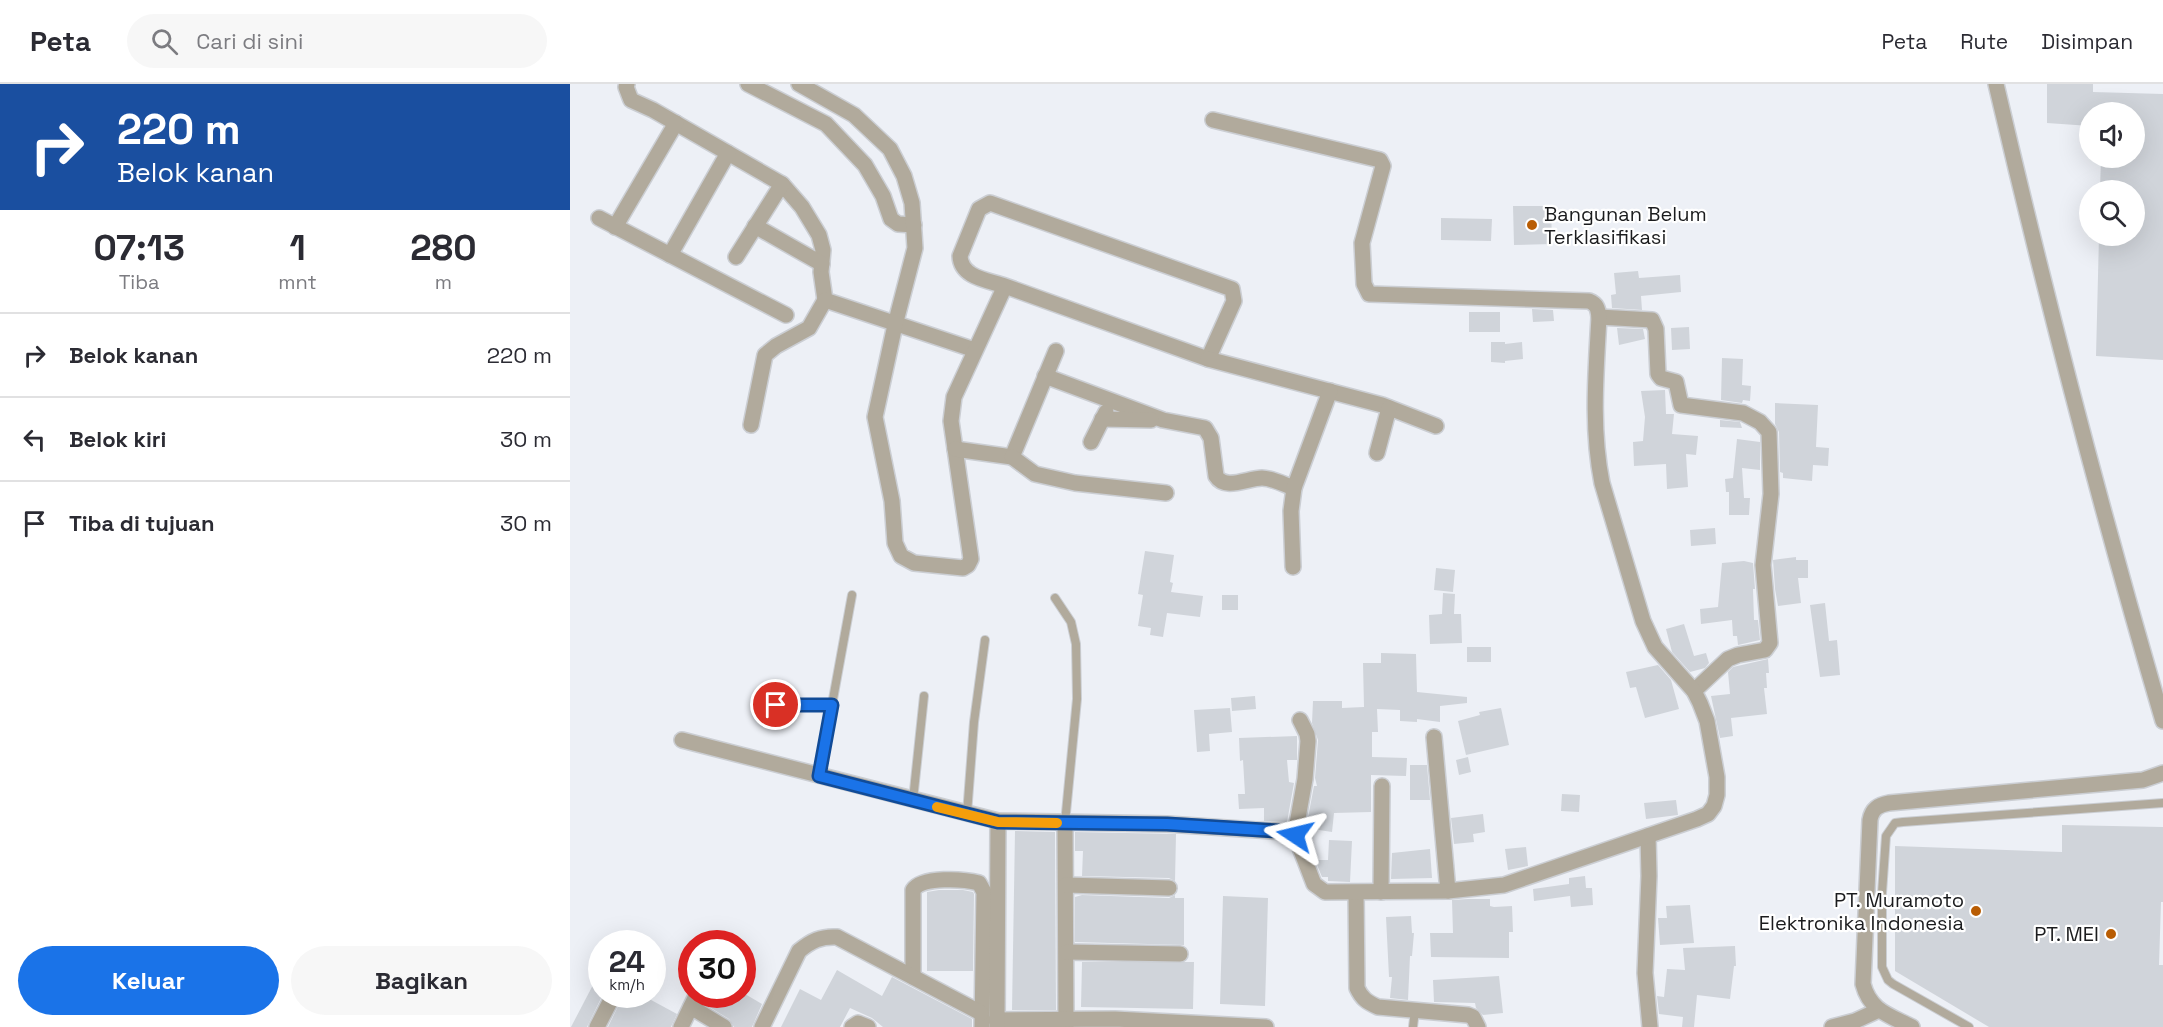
<!DOCTYPE html>
<html lang="id">
<style>
body{margin:0;font-family:"Space Grotesk",sans-serif;background:#f7f7f7;color:#2b2b33;height:100vh;display:flex;flex-direction:column;font-size:22px;white-space:nowrap}
*{box-sizing:border-box;margin:0}
p{font-size:20px;color:#7c7c81}
.icon{flex:none;width:33px;height:33px;fill:none;stroke:currentColor;stroke-width:2;stroke-linecap:round;stroke-linejoin:round}
.map{position:relative;flex:1;overflow:hidden}
.drawer{display:flex;flex-direction:column;background:#fff;width:570px}
.drawer>*{flex:none}
.banner{background:#1a4fa0;color:#fff;overflow:hidden}
.buttons{position:absolute;left:1509px;top:18px;display:grid;gap:12px}
.buttons a{display:grid;place-items:center;width:66px;height:66px;border-radius:50%;background:#fff;box-shadow:0 6px 24px #0002;font-size:30px}
.speed{position:absolute;left:18px;top:846px;display:flex;gap:12px;font-size:30px;font-weight:700;text-align:center}
.speed>*{display:grid;place-content:center;width:78px;height:78px;border-radius:50%;background:#fff;box-shadow:0 6px 24px #0002;line-height:1}
.speed small{font-size:15px;font-weight:400}
.speed .limit{border:9px solid #d22;background:#fff;color:#111}
.pin{position:absolute;display:grid;place-items:center;width:51px;height:51px;color:#fff;margin:-26px;border:3px solid #fff;border-radius:50%;box-shadow:0 2px 6px #0007}
.me{position:absolute;width:66px;margin:-33px;rotate:280deg;stroke-linejoin:round;filter:drop-shadow(0 0 4px #0008)}
.turn{display:flex;align-items:center;gap:21px;height:126px;padding:0 18px;font-size:27px}
.turn .icon{width:78px;height:78px;stroke-width:2.5}
.turn b{display:block;font-size:42px;line-height:51px}
.eta{display:flex;justify-content:space-evenly;align-items:center;height:102px;text-align:center}
.eta b{font-size:36px;font-weight:600;line-height:42px}
.primary-button{display:flex;gap:12px;margin-top:auto;padding:12px 18px}
.primary-button a{flex:1;height:69px;border-radius:36px;background:#1a73e8;color:#fff;font-size:24px;font-weight:600;line-height:69px;text-align:center}
.primary-button a+a{background:#f7f7f7;color:#2b2b33}
ul{padding:0;list-style:none}
li{display:flex;align-items:center;gap:18px;height:84px;padding:0 18px;border-top:2px solid #e1e1e2}
li div{flex:1}
li b{display:block;font-size:22px}
li em{font-style:normal}
header{display:flex;align-items:center;gap:36px;box-sizing:border-box;height:84px;padding:0 30px;background:#fff;border-bottom:2px solid #e1e1e2}
header strong{font-size:28px}
nav{display:flex;gap:33px;margin-inline-start:auto;font-size:21px}
.search{width:420px;height:54px;background:#f7f7f7;display:flex;align-items:center;gap:15px;box-sizing:border-box;padding:0 21px;border-radius:33px;color:#7c7c81;font-size:22px}
main{display:flex;flex:1;min-height:0}
.map>svg:first-child{display:block}
.building{fill:#d0d4da}
.lines{fill:none;stroke-linecap:round;stroke-linejoin:round}
.service-casing{stroke:#cbced3;stroke-width:10}
.minor-casing{stroke:#cbced3;stroke-width:18}
.service{stroke:#b1aa9c;stroke-width:8}
.minor{stroke:#b1aa9c;stroke-width:15}
.route-casing{stroke:#114b97;stroke-width:15}
.route{stroke:#1a73e8;stroke-width:10}
.slow{stroke:#f59e0b;stroke-width:10}
.poi-dot{fill:#b95d04;stroke:#fff;stroke-width:2}
.labels{text-anchor:middle;stroke-width:4.5;stroke-linejoin:round;paint-order:stroke}
.poi-label{font-size:20px;fill:#1b1c1e;stroke:#fff;text-anchor:end}
</style>
<header>
<strong>Peta</strong>
<div class="search"><svg class="icon" aria-label="search" viewBox="0 0 24 24"><circle cx="10" cy="10" r="6"/><path d="M15 15l6 6"/></svg>Cari di sini</div>
<nav><a>Peta</a><a>Rute</a><a>Disimpan</a></nav>
</header>
<main>
<section class="drawer">
<div class="banner">
<div class="turn"><svg class="icon" aria-label="right" viewBox="0 0 24 24"><path d="M7 20v-9h11M14 6l5 5-5 5"/></svg><div><b>220 m</b>Belok kanan</div></div>
</div>
<div class="eta">
<div><b>07:13</b><p>Tiba</p></div>
<div><b>1</b><p>mnt</p></div>
<div><b>280</b><p>m</p></div>
</div>
<ul>
<li><svg class="icon" aria-label="right" viewBox="0 0 24 24"><path d="M7 20v-9h11M14 6l5 5-5 5"/></svg><div><b>Belok kanan</b></div><em>220 m</em></li>
<li><svg class="icon" aria-label="left" viewBox="0 0 24 24"><path d="M17 20v-9H6M10 6l-5 5 5 5"/></svg><div><b>Belok kiri</b></div><em>30 m</em></li>
<li><svg class="icon" aria-label="arrive" viewBox="0 0 24 24"><path d="M6 21V4h12l-3 4 3 4H6"/></svg><div><b>Tiba di tujuan</b></div><em>30 m</em></li>
</ul>
<div class="primary-button"><a>Keluar</a><a>Bagikan</a></div>
</section>
<div class="map">
<svg width="1593" height="943" viewBox="0 0 1593 943">
<rect width="100%" height="100%" fill="#edf0f6"/>
<g class="building">
<path d="M1477,0H1523V8L1593,10V276L1526,272L1529,152H1564V106H1530L1531,74H1564V28H1520V42L1477,39Z"/>
<path d="M943,122H981L982,160L944,161Z"/>
<path d="M871,134L922,135L921,157L871,156Z"/>
<path d="M1068,187L1069,194L1110,191L1111,208L1071,212L1072,226L1042,224L1041,211L1046,210L1044,189Z"/>
<path d="M962,225L983,226L984,237L963,238Z"/>
<rect x="899" y="228" width="31" height="20"/>
<path d="M1119,243L1120,265L1102,266L1101,244Z"/>
<path d="M1047,244L1073,245L1075,255L1049,261Z"/>
<path d="M921,258H935V260L952,258L953,275L935,277V279L921,278Z"/>
<path d="M1152,274L1173,275L1172,301L1181,302L1180,317L1173,316L1172,319L1151,316Z"/>
<path d="M1095,306L1096,330H1104L1102,350L1128,352L1126,371L1116,370L1118,403L1097,405L1096,380L1064,382L1063,358L1073,357L1075,333L1071,307Z"/>
<path d="M1205,319L1248,321L1246,363L1259,364L1258,382L1243,381L1242,397L1213,394V389L1210,388L1209,348L1205,340Z"/>
<path d="M1150,336L1170,338L1172,344L1150,343Z"/>
<path d="M1167,355L1190,358V386L1172,384L1174,414H1180L1179,431H1159V408H1156L1155,395L1163,394Z"/>
<path d="M1145,444L1146,460L1121,462L1120,446Z"/>
<path d="M575,467L604,471L600,498L603,499L601,508L633,512L630,533L597,529L593,553L580,551L581,544L568,542L573,511L568,510Z"/>
<path d="M1226,473V476H1238V494H1228L1231,519L1208,522L1205,505L1203,476Z"/>
<path d="M1174,477L1183,479L1185,505H1183L1184,536H1188L1190,556L1168,561L1167,552H1163L1162,536L1131,540L1130,525L1148,523L1152,479Z"/>
<path d="M866,484L885,486L883,508L864,506Z"/>
<path d="M873,509L885,510L884,530H891L892,559L860,560L859,531L872,530Z"/>
<rect x="652" y="511" width="16" height="15"/>
<path d="M1255,519L1259,557L1267,556L1270,591L1250,593L1240,521Z"/>
<path d="M1114,540L1124,572L1136,569L1139,579L1135,584L1120,588L1102,568L1096,545Z"/>
<rect x="897" y="563" width="24" height="15"/>
<path d="M811,569L846,570L847,608L897,613V619L870,622V638L847,635V638L830,637V626L807,625L808,648H802V673L837,674L836,692L801,691V728L764,729L762,748L736,744L744,702H747L745,694L748,656L742,639L743,617H772V624L794,623L793,579H811Z"/>
<path d="M1198,575L1199,589H1196L1197,604H1194L1197,630L1161,634L1163,652L1150,654L1141,612L1160,610L1158,588L1163,583Z"/>
<path d="M1088,581L1101,596L1109,625L1075,634L1066,603L1060,604L1056,588Z"/>
<path d="M685,612L686,625L662,627L661,614Z"/>
<path d="M660,624L662,648L639,650L640,667L627,668L624,626Z"/>
<path d="M931,624L939,661L896,671L888,637L910,631L909,628Z"/>
<path d="M727,652V676H717L719,698L724,699L717,738L694,737V724L669,725L668,710H675L673,676L670,677L669,654Z"/>
<path d="M898,673L901,688L889,691L886,676Z"/>
<path d="M840,681H857L860,716H840Z"/>
<path d="M992,710L1010,711L1009,728L991,727Z"/>
<path d="M1106,716L1108,731L1076,735L1074,719Z"/>
<path d="M913,730L915,748L903,750L904,758L884,760L881,734Z"/>
<path d="M1492,741L1593,743V818H1591L1589,881H1593V943H1419L1325,887V762L1492,768Z"/>
<path d="M445,747L485,748L486,926H442Z"/>
<path d="M505,748L606,750L605,797L599,794L512,792L513,767H505Z"/>
<path d="M759,756L782,757L780,798L758,797V793H752L745,776H758Z"/>
<path d="M956,763L958,782L938,786L935,765Z"/>
<path d="M860,765L862,794L821,795L822,769Z"/>
<path d="M1015,792L1016,804H1022L1023,821L1001,823L1000,812L964,817L963,805L999,800V794Z"/>
<path d="M369,806H393L403,808L404,810L403,887H357V808Z"/>
<path d="M512,811L599,814L605,811V814H614V861L505,858V813Z"/>
<path d="M653,812L698,814L695,922L650,920Z"/>
<path d="M898,815H920V822L924,823L942,822L943,848H939V874L861,873L860,849H883L882,816Z"/>
<path d="M1120,821L1124,859L1090,861L1088,834H1097L1096,822Z"/>
<path d="M841,832L842,849H844L842,872H840L838,916L820,914L822,893H819L816,833Z"/>
<path d="M1165,862L1166,882H1164L1160,915L1127,911L1124,943H1112L1113,933L1089,930L1087,912L1094,913L1097,885L1115,886L1113,864Z"/>
<path d="M512,878H624L623,925L511,923Z"/>
<path d="M267,886L312,912L322,893L402,935V943H313L302,934L280,924L270,943H211L230,905L251,916Z"/>
<path d="M929,892L933,929L913,931L906,924L905,919L864,918L863,896Z"/>
<path d="M24,899L32,903L33,910L17,943H1Z"/>
<path d="M54,910H70L107,930L101,943H38Z"/>
<path d="M137,910H175L192,920L182,943H164L159,935L133,919Z"/>
</g>
<g class="lines">
<defs>
<g id="service">
<path d="M485,514L501,538L506,560L507,615L495,739"/>
<path d="M206,621H262"/>
<path d="M249,692L282,511"/>
<path d="M343,716L354,612"/>
<path d="M397,730L404,638L415,556"/>
<path d="M843,943L845,926"/>
<path d="M1399,943L1323,900L1318,896L1312,883V809L1316,752L1325,739L1333,738L1593,719"/>
</g>
<g id="minor">
<path d="M57,0L56,3L61,16L83,26L212,100L232,123L249,151L253,166L251,188L255,216L405,266"/>
<path d="M178,0L256,40L295,81L313,112L321,135L328,140L344,141"/>
<path d="M229,0L284,31L320,65L334,92L342,119L345,164L325,241L305,333L322,417L325,459L331,472L344,479L393,484L398,481L401,475L381,337L384,313L435,202L638,275L664,217L662,205L420,119L409,125L390,172C391,194 418,196 435,202"/>
<path d="M1426,0C1476,214 1531,426 1593,637"/>
<path d="M29,134L216,231"/>
<path d="M185,142L252,180"/>
<path d="M45,143L106,39"/>
<path d="M100,171L158,69"/>
<path d="M166,173L212,100"/>
<path d="M1029,233L1082,236L1086,245L1088,290L1091,294L1106,298L1111,321L1173,329L1190,338L1199,348L1201,410L1193,481L1200,559L1195,566L1168,571L1158,575L1124,607"/>
<path d="M638,275L812,321L866,342"/>
<path d="M475,292L593,336L635,344L641,354L646,392C655,407 678,394 692,394C702,394 715,401 724,404"/>
<path d="M532,335L581,336"/>
<path d="M181,341L195,271L206,262L239,244L255,216"/>
<path d="M521,358L536,328"/>
<path d="M385,365L442,373L486,267"/>
<path d="M807,369L819,324"/>
<path d="M442,373L465,390L505,399L596,409"/>
<path d="M723,483L721,427L724,404L760,307"/>
<path d="M864,653L878,807"/>
<path d="M112,656L428,737"/>
<path d="M495,739L496,943"/>
<path d="M725,751L735,695L738,657L737,650L730,636"/>
<path d="M1078,752L1079,792L1075,889L1080,943"/>
<path d="M496,801L599,804"/>
<path d="M811,808L812,702"/>
<path d="M786,809L787,904C792,915 797,918 808,923L898,931L903,933L908,943"/>
<path d="M497,868L610,870"/>
<path d="M343,893V806C352,792 394,795 409,799L414,808L412,943"/>
<path d="M121,923L154,943"/>
<path d="M426,936L545,935L696,943"/>
<path d="M27,943L44,910"/>
<path d="M111,943L127,910"/>
<path d="M192,943L229,867C241,857 251,852 267,853L411,929"/>
<path d="M282,943L288,939L298,943"/>
<path d="M427,943L428,737L597,740L717,748L725,751L744,800L755,808L878,807L934,801L1127,735L1138,730L1144,722L1147,711V693L1137,637L1130,619L1124,607L1085,563L1073,537L1032,399C1021,344 1026,288 1029,233C1028,225 1027,220 1019,217L799,210L794,200L792,159L813,82L810,76L643,36"/>
<path d="M1262,943L1285,937L1309,926"/>
<path d="M1342,943C1319,931 1300,927 1293,900L1300,736C1302,725 1308,721 1319,719L1573,696L1593,689"/>
</g>
</defs>
<use href="#service" class="service-casing"/>
<use href="#minor" class="minor-casing"/>
<use href="#service" class="service"/>
<use href="#minor" class="minor"/>
</g>
<g class="lines">
<defs>
<path id="route" d="M206,621H262L249,692L428,738L597,740L708,747L725,751"/>
</defs>
<use href="#route" class="route-casing"/>
<use href="#route" class="route"/>
<path class="slow" d="M367,723L428,738L487,739"/>
</g>
<g class="poi-dot">
<circle cx="962" cy="141" r="6"/>
<circle cx="1406" cy="827" r="6"/>
<circle cx="1541" cy="850" r="6"/>
</g>
<g class="labels">
<g class="poi-label">
<text x="974" y="137" text-anchor="start">Bangunan Belum<tspan x="974" dy="23">Terklasifikasi</tspan></text>
<text x="1394" y="823">PT. Muramoto<tspan x="1394" dy="23">Elektronika Indonesia</tspan></text>
<text x="1529" y="857">PT. MEI</text>
</g>
</g>
</svg>
<div class="buttons">
<a><svg class="icon" aria-label="sound" viewBox="0 0 24 24"><path d="M4 9h4l5-4v14l-5-4H4zM17 9q2 3 0 6"/></svg></a>
<a><svg class="icon" aria-label="search" viewBox="0 0 24 24"><circle cx="10" cy="10" r="6"/><path d="M15 15l6 6"/></svg></a>
</div>
<div class="speed"><div>24<small>km/h</small></div><div class="limit">30</div></div>
<div class="pin" style="left:206px;top:621px;background:#d93025"><svg class="icon" aria-label="arrive" viewBox="0 0 24 24"><path d="M6 21V4h12l-3 4 3 4H6"/></svg></div>
<svg class="me" style="left:725px;top:751px" viewBox="-20 -20 40 40"><path d="M0-17L14 15 0 8-14 15z" fill="#1a73e8" stroke="#fff" stroke-width="4"/></svg>
</div>
</main>
